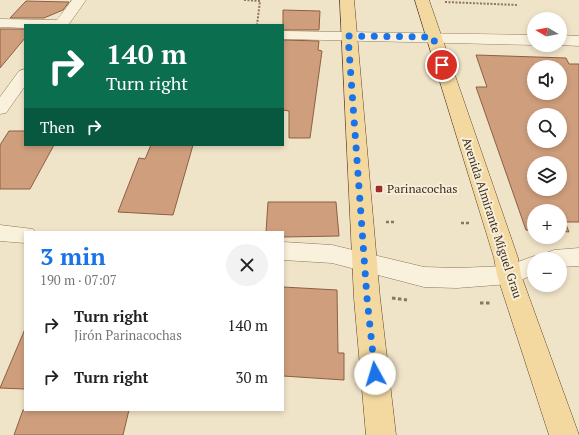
<!DOCTYPE html>
<meta charset="utf-8">
<style>
body{margin:0;font-family:"PT Serif",serif;background:#f2f2f2;color:#222;height:100vh;display:flex;flex-direction:column;font-size:15px;white-space:nowrap}
*{box-sizing:border-box;margin:0}
p{font-size:13px;color:#767676}
.icon{flex:none;width:22px;height:22px;fill:none;stroke:currentColor;stroke-width:2;stroke-linecap:round;stroke-linejoin:round}
.map{position:relative;flex:1;overflow:hidden}
.sheet{position:absolute;left:24px;top:231px;width:260px;height:180px;display:flex;flex-direction:column;background:#fff;border-radius:0px;box-shadow:0 2px 6px #0003}
.sheet>*{flex:none}
.banner{position:absolute;left:24px;top:24px;width:260px;height:122px;border-radius:0px;box-shadow:0 2px 6px #0003;background:#0b6e4f;color:#fff;overflow:hidden}
.needle{width:26px;rotate:279deg}
.buttons{position:absolute;left:527px;top:12px;display:grid;gap:8px}
.buttons a{display:grid;place-items:center;width:40px;height:40px;border-radius:50%;background:#fff;box-shadow:0 2px 6px #0003;font-size:20px}
.pin{position:absolute;display:grid;place-items:center;width:34px;height:34px;color:#fff;margin:-17px;border:2px solid #fff;border-radius:50%;box-shadow:0 1px 4px #0007}
.me{position:absolute;width:44px;margin:-22px;rotate:354deg;stroke-linejoin:round;filter:drop-shadow(0 0 3px #0008)}
.turn{display:flex;align-items:center;gap:14px;height:84px;padding:0 16px;font-size:18px}
.turn .icon{width:52px;height:52px;stroke-width:2.5}
.turn b{display:block;font-size:28px;line-height:34px}
.then{display:flex;align-items:center;height:38px;padding:0 16px;background:#0003;gap:8px;font-size:15px}
.round{display:grid;place-items:center;flex:none;width:42px;height:42px;border-radius:21px;background:#f2f2f2}
.head{display:flex;align-items:center;justify-content:space-between;height:68px;padding:0 16px}
h1{font-size:24px;font-weight:800;line-height:30px;color:#1a73e8}
ul{padding:0;list-style:none}
li{display:flex;align-items:center;gap:12px;height:52px;padding:0 16px}
li div{flex:1}
li b{display:block;font-size:15px}
li em{font-style:normal}
.map>svg:first-child{display:block}
.building{fill:#cf9f7d;stroke:#8d5f41;fill-rule:evenodd}
.lines{fill:none;stroke-linecap:round;stroke-linejoin:round}
.minor-casing{stroke:#8d765c;stroke-width:1}
.tertiary-casing{stroke:#8d765c;stroke-width:1}
.primary-casing{stroke:#5b4430;stroke-width:1}
.path-far2{stroke:#8d765c;stroke-width:2;stroke-dasharray:2 1.5;stroke-linecap:butt}
.path-far1{stroke:#8d765c;stroke-width:2.5;stroke-dasharray:3 2;stroke-linecap:butt}
.path{stroke:#8d765c;stroke-width:3;stroke-dasharray:3.5 2.5;stroke-linecap:butt}
.minor{fill:#faf1dc;fill-rule:evenodd}
.tertiary{fill:#faf1dc;fill-rule:evenodd}
.primary{fill:#f3d9a0;fill-rule:evenodd}
.route{stroke:#1a73e8;stroke-width:7;stroke-dasharray:0 12.6}
.poi-dot{fill:#9e2a2b;stroke:#f7eed8;stroke-width:1.5}
.labels{text-anchor:middle;stroke-width:4;stroke-linejoin:round;paint-order:stroke}
.poi-label{font-size:12px;fill:#3d2e20;stroke:#f7eed8;text-anchor:start}
.street-label{font-size:12px;fill:#3d2e20;stroke:#f7eed8}
</style>
<div class="map">
<svg width="579" height="435" viewBox="0 0 579 435">
<rect width="100%" height="100%" fill="#f0e4c8"/>
<g class="building">
<path d="M26,1L69,2L63,10L44,18H10Z"/>
<path d="M283,10L320,11L319,30H283Z"/>
<path d="M0,29H25V38L0,68Z"/>
<path d="M283,40L319,41L318,50L322,51L310,138H289V111L283,110Z"/>
<path d="M476,55L566,58L569,64H579V222H565L569,232L560,231V211H534V231L526,230L476,87H487ZM534,67H560V93H534ZM534,115H560V141H534ZM534,163H560V189H534Z"/>
<path d="M9,131H25V145H54L30,189H0V145Z"/>
<path d="M151,145H193L173,215L118,212L139,158L145,159Z"/>
<path d="M268,202H336L339,236L283,237V232H266Z"/>
<path d="M283,287L337,290L338,353H344V380L283,376Z"/>
<path d="M25,329V389L0,388Z"/>
<path d="M23,410H129L123,435H14Z"/>
</g>
<g class="lines">
<defs>
<g id="minor">
<path d="M72,0H86L69,24L70,25H25V28L0,27V19L57,20Z"/>
<path d="M283,31L534,35V45L283,39Z"/>
<path d="M560,35L579,36V46L560,45Z"/>
<path d="M25,69V86L6,113L0,114V97L19,71Z"/>
</g>
<g id="tertiary">
<path d="M0,225L33,229L35,232H25V243L0,241Z"/>
<path d="M283,242L332,245L424,267L457,268L507,266L534,256L542,259L546,253L554,250L579,248V266L560,267V259H534V275L509,284L457,288L424,287L332,263L283,260Z"/>
</g>
<g id="primary">
<path d="M340,0H354L380,298L396,435H366L354,298Z"/>
<path d="M415,0H429L518,258L521,275L579,435H549L497,275L494,258Z"/>
</g>
</defs>
<use href="#minor" class="minor-casing"/>
<use href="#tertiary" class="tertiary-casing"/>
<use href="#primary" class="primary-casing"/>
<g class="path-far2">
<path d="M244,0L260,1L257,25"/>
<path d="M445,2L518,5"/>
</g>
<g class="path-far1">
<path d="M386,222H394"/>
<path d="M461,223H470"/>
</g>
<g class="path">
<path d="M392,298L407,300"/>
<path d="M480,303H492"/>
</g>
<use href="#minor" class="minor"/>
<use href="#tertiary" class="tertiary"/>
<use href="#primary" class="primary"/>
</g>
<g class="lines">
<path class="route" d="M375,374L367,298L348,36L433,37L442,65"/>
</g>
<rect class="poi-dot" x="375" y="185" width="8" height="8" rx="2"/>
<g class="labels">
<g class="poi-label">
<text x="387" y="193">Parinacochas</text>
</g>
<g class="street-label">
<text transform="translate(492 218) rotate(72)" y="4">Avenida Almirante Miguel Grau</text>
</g>
</g>
</svg>
<div class="buttons">
<a><svg class="needle" viewBox="-14 -14 28 28"><path d="M0-13l5 13h-10z" fill="#e53935"/><path d="M0 13l5-13h-10z" fill="#767676"/></svg></a>
<a><svg class="icon" aria-label="sound" viewBox="0 0 24 24"><path d="M4 9h4l5-4v14l-5-4H4zM17 9q2 3 0 6"/></svg></a>
<a><svg class="icon" aria-label="search" viewBox="0 0 24 24"><circle cx="10" cy="10" r="6"/><path d="M15 15l6 6"/></svg></a>
<a><svg class="icon" aria-label="layers" viewBox="0 0 24 24"><path d="M12 4l9 5-9 5-9-5zM3 14l9 5 9-5"/></svg></a>
<a>+</a>
<a>−</a>
</div>
<div class="pin" style="left:442px;top:65px;background:#d93025"><svg class="icon" aria-label="arrive" viewBox="0 0 24 24"><path d="M6 21V4h12l-3 4 3 4H6"/></svg></div>
<svg class="me" style="left:375px;top:374px" viewBox="-20 -20 40 40"><circle r="19" fill="#fff"/><path d="M0-13L10 11 0 6-10 11z" fill="#1a73e8"/></svg>
<div class="banner">
<div class="turn"><svg class="icon" aria-label="right" viewBox="0 0 24 24"><path d="M7 20v-9h11M14 6l5 5-5 5"/></svg><div><b>140 m</b>Turn right</div></div>
<div class="then">Then<svg class="icon" aria-label="right" viewBox="0 0 24 24"><path d="M7 20v-9h11M14 6l5 5-5 5"/></svg></div>
</div>
<section class="sheet">
<div class="head"><div><h1>3 min</h1><p>190 m · 07:07</p></div><a class="round"><svg class="icon" aria-label="close" viewBox="0 0 24 24"><path d="M6 6l12 12M18 6L6 18"/></svg></a></div>
<ul>
<li><svg class="icon" aria-label="right" viewBox="0 0 24 24"><path d="M7 20v-9h11M14 6l5 5-5 5"/></svg><div><b>Turn right</b><p>Jirón Parinacochas</p></div><em>140 m</em></li>
<li><svg class="icon" aria-label="right" viewBox="0 0 24 24"><path d="M7 20v-9h11M14 6l5 5-5 5"/></svg><div><b>Turn right</b></div><em>30 m</em></li>
</ul>
</section>
</div>
